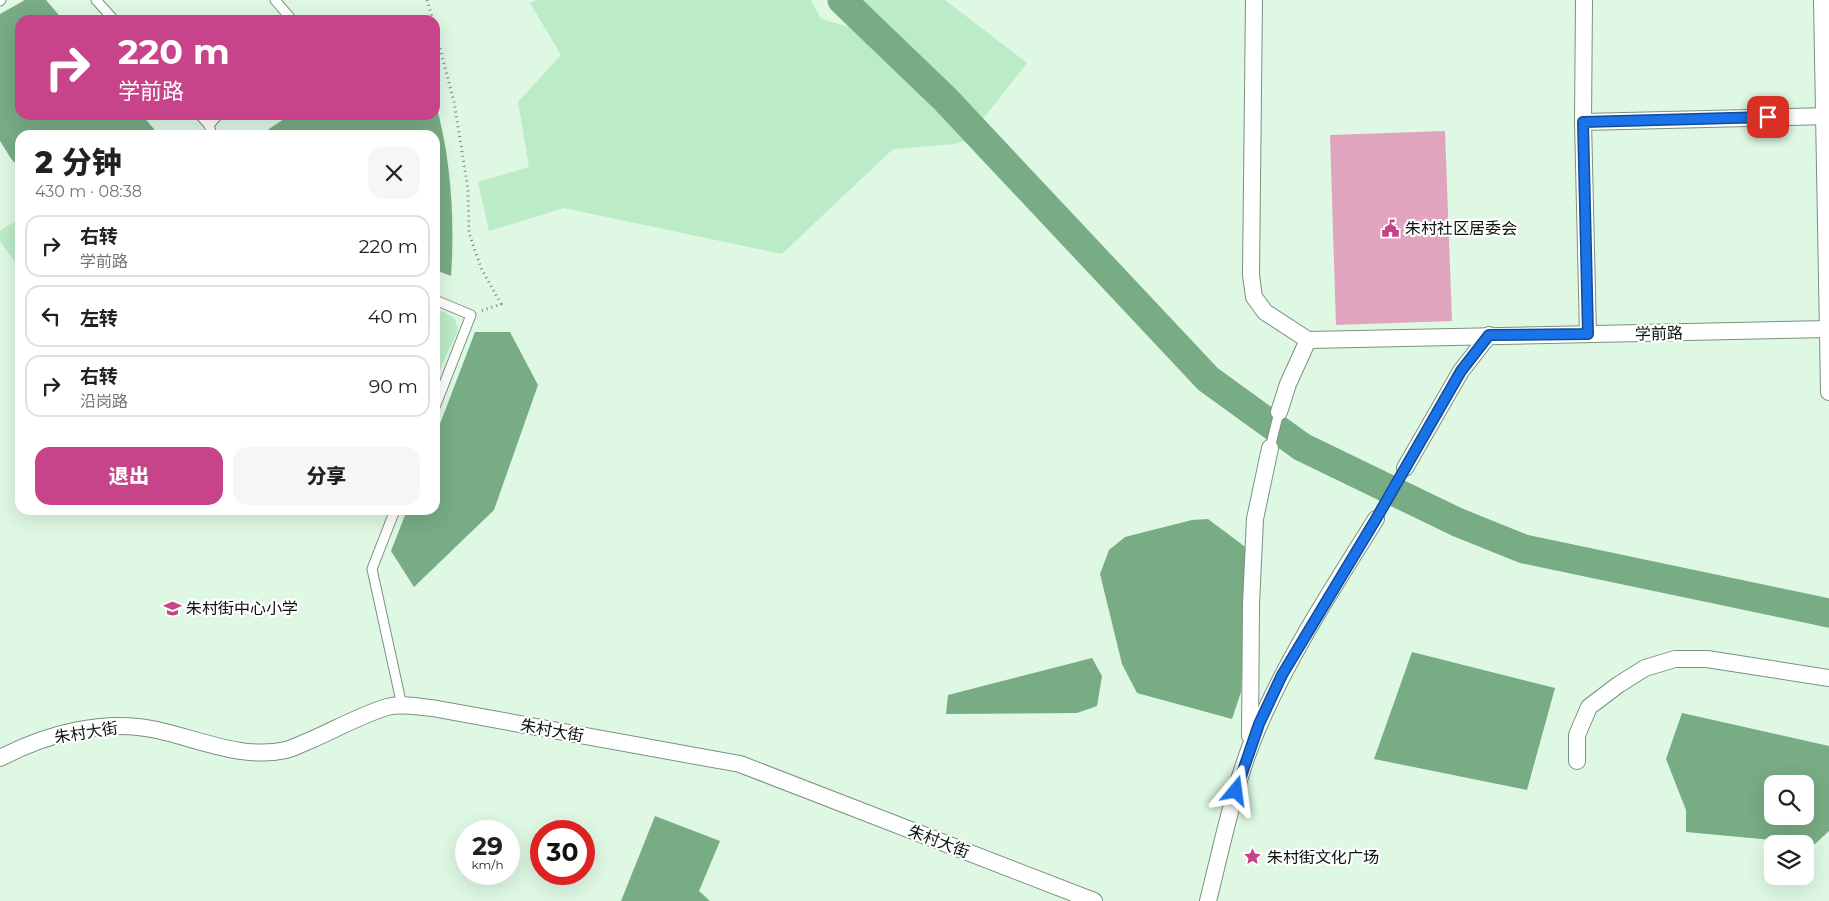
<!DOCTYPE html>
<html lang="zh">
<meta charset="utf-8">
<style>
body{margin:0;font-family:Montserrat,"Noto Sans SC",sans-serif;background:#f6f6f6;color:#202124;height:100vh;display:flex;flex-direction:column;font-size:19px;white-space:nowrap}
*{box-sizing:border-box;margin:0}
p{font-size:16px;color:#757577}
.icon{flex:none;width:28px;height:28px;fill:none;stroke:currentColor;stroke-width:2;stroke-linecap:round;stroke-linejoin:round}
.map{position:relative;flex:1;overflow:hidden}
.side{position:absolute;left:15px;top:130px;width:425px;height:385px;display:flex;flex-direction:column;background:#fff;border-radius:15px;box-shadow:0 5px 20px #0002}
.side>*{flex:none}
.top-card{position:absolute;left:15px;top:15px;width:425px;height:105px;border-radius:15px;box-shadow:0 5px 20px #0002;background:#c7448a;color:#fff;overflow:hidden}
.tools{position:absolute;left:1764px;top:775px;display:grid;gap:10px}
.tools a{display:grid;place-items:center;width:50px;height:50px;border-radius:10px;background:#fff;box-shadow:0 5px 20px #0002;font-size:25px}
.speed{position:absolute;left:455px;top:820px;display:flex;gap:10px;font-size:25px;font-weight:700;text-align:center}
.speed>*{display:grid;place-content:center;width:65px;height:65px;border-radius:50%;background:#fff;box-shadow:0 5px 20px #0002;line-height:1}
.speed small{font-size:12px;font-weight:400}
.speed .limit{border:8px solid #d22;background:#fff;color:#111}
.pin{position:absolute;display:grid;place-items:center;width:42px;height:42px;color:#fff;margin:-21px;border-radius:10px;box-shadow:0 2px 8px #0006}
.me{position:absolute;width:55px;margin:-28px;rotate:16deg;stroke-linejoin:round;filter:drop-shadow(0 0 4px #0008)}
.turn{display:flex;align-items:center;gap:18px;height:105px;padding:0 20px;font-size:22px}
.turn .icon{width:65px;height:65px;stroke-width:2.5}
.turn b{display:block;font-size:35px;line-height:42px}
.round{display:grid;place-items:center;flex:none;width:52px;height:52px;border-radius:15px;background:#f6f6f6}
.head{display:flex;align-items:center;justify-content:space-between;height:85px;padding:0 20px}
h1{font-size:30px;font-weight:800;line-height:38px}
.cta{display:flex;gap:10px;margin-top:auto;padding:10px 20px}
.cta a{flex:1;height:58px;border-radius:15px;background:#c7448a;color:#fff;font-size:20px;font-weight:800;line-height:58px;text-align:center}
.cta a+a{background:#f6f6f6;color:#202124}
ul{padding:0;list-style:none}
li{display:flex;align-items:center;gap:15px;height:62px;margin:0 10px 8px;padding:0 10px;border:2px solid #e0e0e0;border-radius:15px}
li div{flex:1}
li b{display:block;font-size:19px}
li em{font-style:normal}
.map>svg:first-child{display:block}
.green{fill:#bbebc7}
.water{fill:#78ac85;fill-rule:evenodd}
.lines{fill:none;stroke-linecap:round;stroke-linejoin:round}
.river{stroke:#78ac85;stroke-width:29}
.building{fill:#e1a4be}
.lane-casing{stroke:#7a9280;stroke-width:11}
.street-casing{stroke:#7a9280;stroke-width:18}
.path{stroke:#76877a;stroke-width:3;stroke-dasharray:1 4;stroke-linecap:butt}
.lane{stroke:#fff;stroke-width:9}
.street{stroke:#fff;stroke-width:16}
.route-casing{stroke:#114b97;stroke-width:12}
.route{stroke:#1a73e8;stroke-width:9}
.labels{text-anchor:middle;stroke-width:4.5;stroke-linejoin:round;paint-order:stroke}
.poi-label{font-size:16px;fill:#09120b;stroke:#fff;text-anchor:start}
.street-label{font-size:16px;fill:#09120b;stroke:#fff}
</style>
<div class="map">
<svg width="1829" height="901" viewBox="0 0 1829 901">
<rect width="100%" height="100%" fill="#def8e4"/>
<g class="green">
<path d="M536,0H811L821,19L860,30L974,138L954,144L893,149L782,254L564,208L489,231L478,182L529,167L518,102L561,55L530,3Z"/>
<path d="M850,0H945L1027,63L979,124Z"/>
<path d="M20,218V269L0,241V231Z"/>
<path d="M435,310L444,312L455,319L458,330L435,380Z"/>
</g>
<g class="water">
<path d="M25,0H46L63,20H20V115H142L159,135H113L109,130L100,135H20V168L12,160L0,141V14Z"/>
<path d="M435,101C451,157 455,219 451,276L435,270V135H260L287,117L299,115H435Z"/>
<path d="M475,332H510L538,385L494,510L414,587L391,551L407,510H435V437Z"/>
<path d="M1208,519L1248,549L1241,692L1232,719L1137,693L1122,664L1100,574L1109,550L1125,537L1192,520Z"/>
<path d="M1412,652L1555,688L1527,790L1374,759Z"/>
<path d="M1092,658L1102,676L1097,706L1077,713L946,714L948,695Z"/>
<path d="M1682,713L1829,746V831L1815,844L1686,832V810L1666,759ZM1772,784H1805V816H1772Z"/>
<path d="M655,816L720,841L699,891L710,901H621Z"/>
</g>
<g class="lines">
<path class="river" d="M842,0L945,99L1208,379L1302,447L1457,522L1524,549L1829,613"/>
</g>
<path class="building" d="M1445,131L1452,321L1336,325L1330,135Z"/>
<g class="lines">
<defs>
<g id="lane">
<path d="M96,0L114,20"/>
<path d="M275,0L292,20"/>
<path d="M0,1L1,0"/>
<path d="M200,115L209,125L212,135"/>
<path d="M209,125L218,115"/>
<path d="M435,300L471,315L435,407"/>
<path d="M1270,448L1279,412"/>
<path d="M395,510L372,569L402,706"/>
<path d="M1376,519L1405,468"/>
</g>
<g id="street">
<path d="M1254,0L1251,275L1254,297L1265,312L1308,340L1829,329"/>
<path d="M1584,0L1583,122L1588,334"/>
<path d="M1822,0L1829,392"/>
<path d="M1583,122L1829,116"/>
<path d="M1279,412L1288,384L1308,340"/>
<path d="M1405,468L1461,371L1489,335"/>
<path d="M1250,736L1251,604L1255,519L1270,448"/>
<path d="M0,758C46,734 104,718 157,730C198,739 243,760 286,750C294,748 303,743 311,740C336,729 361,715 387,707C401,703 419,707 432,708L740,764L1094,901"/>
<path d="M1577,761V735L1589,707L1618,685L1645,668L1675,659H1707L1829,678"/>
<path d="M1208,901C1223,842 1235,779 1260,723C1291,651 1335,585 1376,519"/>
</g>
</defs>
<use href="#lane" class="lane-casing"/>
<use href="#street" class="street-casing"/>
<g class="path">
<path d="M427,0L433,20"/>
<path d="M435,29L454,102L468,189L469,233L481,268L501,304L481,311"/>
</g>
<use href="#lane" class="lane"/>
<use href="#street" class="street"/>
</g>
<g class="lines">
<defs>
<path id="route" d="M1236,791L1259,724L1282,675L1376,519L1461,371L1489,335L1588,334L1583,122L1768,117"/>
</defs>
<use href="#route" class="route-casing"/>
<use href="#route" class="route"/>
</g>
<defs>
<symbol id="civic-bare" viewBox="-9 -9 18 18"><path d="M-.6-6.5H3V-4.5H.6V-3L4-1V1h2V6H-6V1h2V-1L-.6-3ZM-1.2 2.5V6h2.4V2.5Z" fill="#c7448a" stroke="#fff" stroke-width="2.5" paint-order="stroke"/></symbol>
<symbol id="school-bare" viewBox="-9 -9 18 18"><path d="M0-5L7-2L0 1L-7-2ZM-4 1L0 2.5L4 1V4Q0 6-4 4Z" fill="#c7448a" stroke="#fff" stroke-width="2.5" paint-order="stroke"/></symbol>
<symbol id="sight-bare" viewBox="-9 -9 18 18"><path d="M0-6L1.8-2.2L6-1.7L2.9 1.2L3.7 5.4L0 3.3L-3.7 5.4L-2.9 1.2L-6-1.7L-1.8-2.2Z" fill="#c7448a" stroke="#fff" stroke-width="2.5" paint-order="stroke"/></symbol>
</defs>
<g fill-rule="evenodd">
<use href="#civic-bare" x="1378" y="216" width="25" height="25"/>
<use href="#school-bare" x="160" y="596" width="25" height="25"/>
<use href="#sight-bare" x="1240" y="844" width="25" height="25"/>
</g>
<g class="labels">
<g class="poi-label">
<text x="1405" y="234">朱村社区居委会</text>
<text x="186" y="614">朱村街中心小学</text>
<text x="1267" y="863">朱村街文化广场</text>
</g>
<g class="street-label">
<text transform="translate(1659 333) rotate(-1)" y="6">学前路</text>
<text transform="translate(552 730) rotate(10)" y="6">朱村大街</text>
<text transform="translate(86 732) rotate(-9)" y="6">朱村大街</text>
<text transform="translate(939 841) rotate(21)" y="6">朱村大街</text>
</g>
</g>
</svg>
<div class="tools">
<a><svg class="icon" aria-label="search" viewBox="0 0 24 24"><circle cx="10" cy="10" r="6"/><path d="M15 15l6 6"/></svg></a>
<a><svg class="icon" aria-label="layers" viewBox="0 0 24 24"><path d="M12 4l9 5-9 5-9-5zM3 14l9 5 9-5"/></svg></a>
</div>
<div class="speed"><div>29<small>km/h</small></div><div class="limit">30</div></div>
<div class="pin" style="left:1768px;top:117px;background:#d93025"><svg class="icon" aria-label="arrive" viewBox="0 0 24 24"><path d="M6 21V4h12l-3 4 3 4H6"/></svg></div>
<svg class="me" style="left:1236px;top:791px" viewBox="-20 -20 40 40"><path d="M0-17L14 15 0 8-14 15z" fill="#1a73e8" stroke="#fff" stroke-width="4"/></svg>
<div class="top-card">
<div class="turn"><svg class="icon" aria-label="right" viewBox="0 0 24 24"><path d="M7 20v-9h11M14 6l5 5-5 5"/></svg><div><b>220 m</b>学前路</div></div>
</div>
<section class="side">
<div class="head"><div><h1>2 分钟</h1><p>430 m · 08:38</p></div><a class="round"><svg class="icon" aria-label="close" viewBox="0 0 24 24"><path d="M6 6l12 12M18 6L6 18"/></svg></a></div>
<ul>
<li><svg class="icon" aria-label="right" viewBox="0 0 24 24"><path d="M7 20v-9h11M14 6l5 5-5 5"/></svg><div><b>右转</b><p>学前路</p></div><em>220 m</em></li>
<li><svg class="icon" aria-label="left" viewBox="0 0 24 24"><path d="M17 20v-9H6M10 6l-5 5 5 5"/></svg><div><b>左转</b></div><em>40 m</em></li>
<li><svg class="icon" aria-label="right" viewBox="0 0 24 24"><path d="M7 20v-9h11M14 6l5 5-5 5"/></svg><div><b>右转</b><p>沿岗路</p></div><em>90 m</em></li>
</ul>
<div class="cta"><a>退出</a><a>分享</a></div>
</section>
</div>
